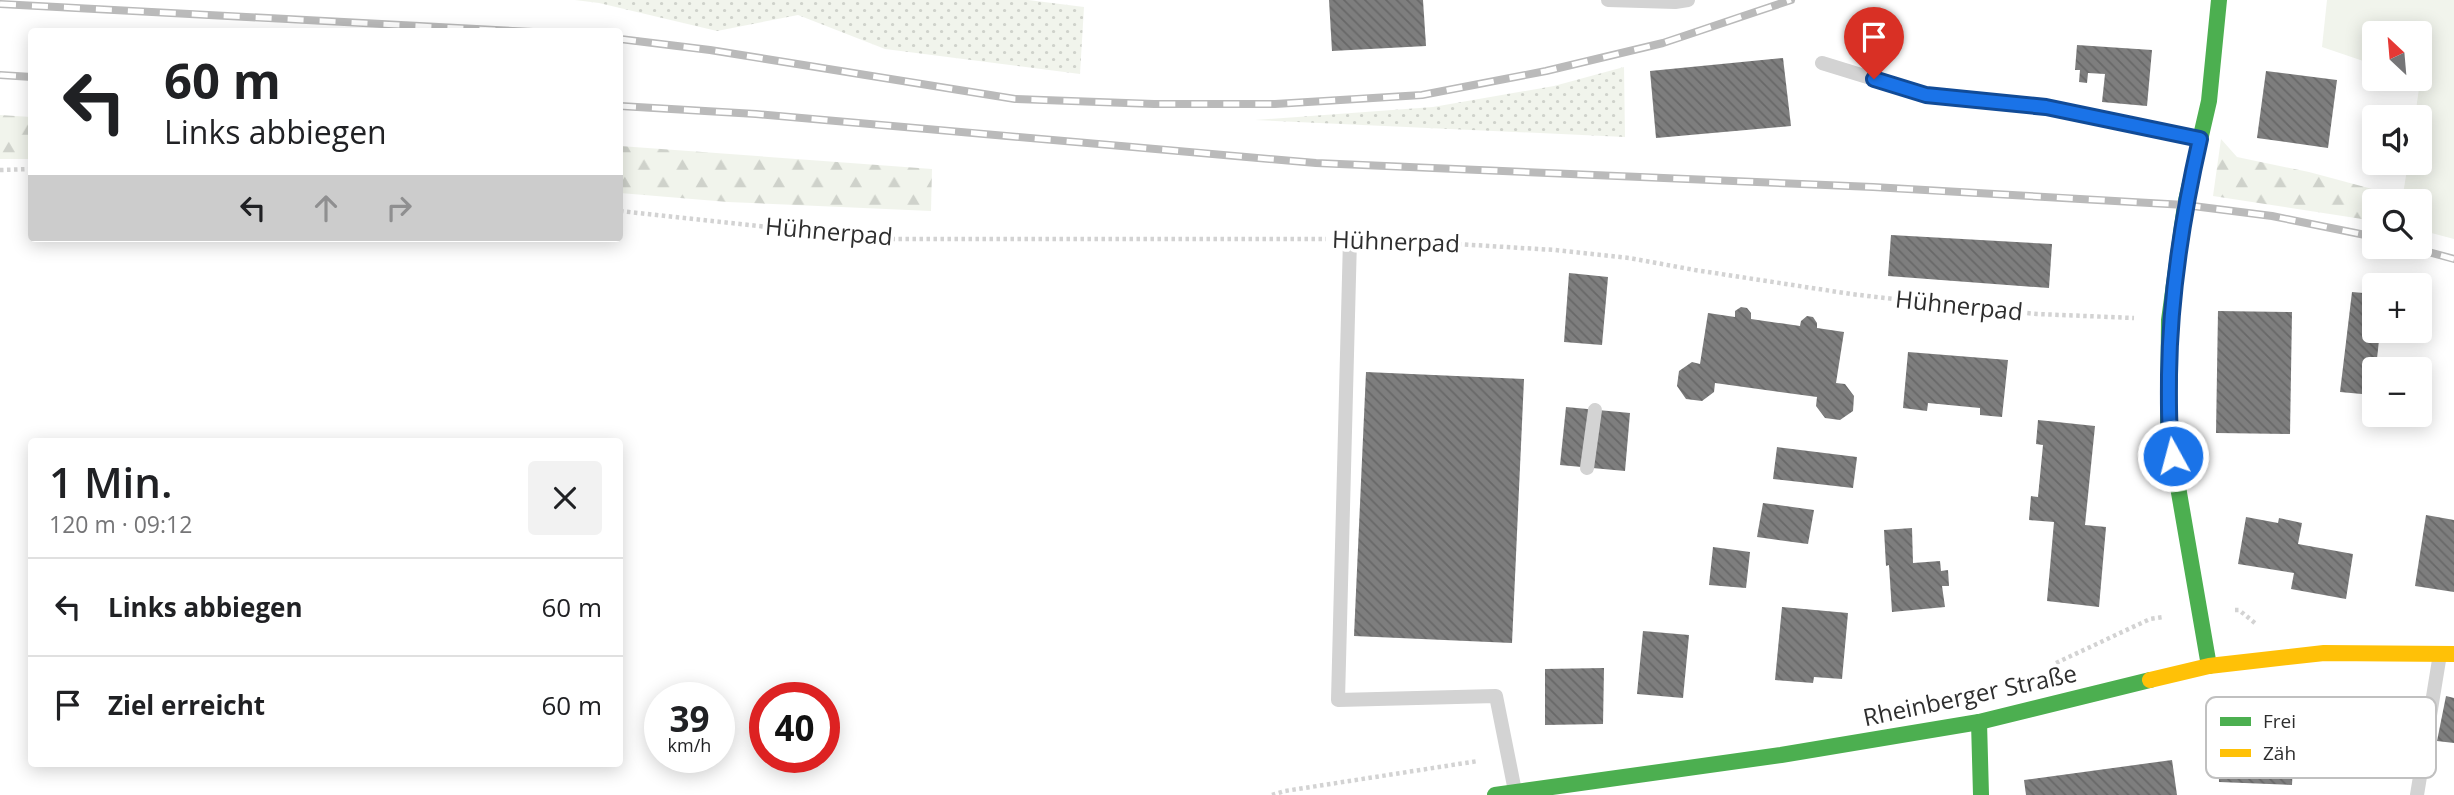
<!DOCTYPE html>
<html lang="de">
<meta charset="utf-8">
<style>
body{margin:0;font-family:"Open Sans",sans-serif;background:#f2f2f2;color:#202124;height:100vh;display:flex;flex-direction:column;font-size:26px;white-space:nowrap}
*{box-sizing:border-box;margin:0}
p{font-size:23px;color:#757577}
.icon{flex:none;width:38px;height:38px;fill:none;stroke:currentColor;stroke-width:2;stroke-linecap:round;stroke-linejoin:round}
.map{position:relative;flex:1;overflow:hidden}
.drawer{position:absolute;left:28px;top:438px;width:595px;height:329px;display:flex;flex-direction:column;background:#fff;border-radius:7px;box-shadow:0 4px 18px #0003}
.drawer>*{flex:none}
.top-card{position:absolute;left:28px;top:28px;width:595px;height:214px;border-radius:7px;box-shadow:0 4px 18px #0003;background:#fff;color:#202124;overflow:hidden}
.needle{width:46px;rotate:334deg}
.buttons{position:absolute;left:2362px;top:21px;display:grid;gap:14px}
.buttons a{display:grid;place-items:center;width:70px;height:70px;border-radius:7px;background:#fff;box-shadow:0 4px 18px #0003;font-size:35px}
.speed{position:absolute;left:644px;top:682px;display:flex;gap:14px;font-size:35px;font-weight:700;text-align:center}
.speed>*{display:grid;place-content:center;width:91px;height:91px;border-radius:50%;background:#fff;box-shadow:0 4px 18px #0003;line-height:1}
.speed small{font-size:18px;font-weight:400}
.speed .limit{border:10px solid #d22;background:#fff;color:#111}
.pin{position:absolute;display:grid;place-items:center;width:60px;height:60px;color:#fff;margin:-72px -30px;border-radius:50% 50% 50% 0;rotate:-45deg;box-shadow:0 0 7px #0007}
.pin .icon{rotate:45deg}
.me{position:absolute;width:77px;margin:-38px;rotate:353deg;stroke-linejoin:round;filter:drop-shadow(0 0 5px #0008)}
.turn{display:flex;align-items:center;gap:24px;height:147px;padding:0 21px;font-size:32px}
.turn .icon{width:91px;height:91px;stroke-width:2.5}
.turn b{display:block;font-size:49px;line-height:60px}
.lanes{display:flex;align-items:center;height:66px;padding:0 21px;background:#0003;justify-content:center;gap:35px;direction:ltr}
.lanes .off{opacity:.35}
.round{display:grid;place-items:center;flex:none;width:74px;height:74px;border-radius:7px;background:#f2f2f2}
.overview{display:flex;align-items:center;justify-content:space-between;height:119px;padding:0 21px}
h1{font-size:42px;font-weight:600;line-height:52px}
ul{padding:0;list-style:none}
li{display:flex;align-items:center;gap:21px;height:98px;padding:0 21px;border-top:2px solid #e0e0e0}
li div{flex:1}
li b{display:block;font-size:26px}
li em{font-style:normal}
.map>svg:first-child{display:block}
.grass{fill:url(#grass-dots)}
.forest{fill:url(#forest-firs)}
.garden{fill:#f1f4ec}
.building{fill:url(#building-back-hatch)}
.lines{fill:none;stroke-linecap:round;stroke-linejoin:round}
.path{stroke:#d3d3d3;stroke-width:4.5;stroke-dasharray:3.5 3.5;stroke-linecap:butt}
.lane{stroke:#d3d3d3;stroke-width:14}
.fast{stroke:#4caf50;stroke-width:16}
.slow{stroke:#ffc107;stroke-width:16}
.rail-casing{stroke:#bababa;stroke-width:8}
.rail{stroke:#fff;stroke-width:5;stroke-dasharray:16;stroke-linecap:butt}
.route-casing{stroke:#114b97;stroke-width:18}
.route{stroke:#1a73e8;stroke-width:12}
.labels{text-anchor:middle;stroke-width:7;stroke-linejoin:round;paint-order:stroke}
.street-label{font-size:24px;fill:#2e2e2e;stroke:#fff}
.key{fill:#fff;stroke:#c0c0c0;stroke-width:2}
.key-label{font-size:19px;fill:#2e2e2e}
</style>
<div class="map">
<svg width="2454" height="795" viewBox="0 0 2454 795">
<defs>
<pattern id="grass-dots" width="8" height="8" patternUnits="userSpaceOnUse" patternTransform="scale(1.75)"><rect width="8" height="8" fill="#f1f4ec"/><path d="M2 2h.1M6 6h.1" fill="none" stroke="#cfd2cb" stroke-width="1.8" stroke-linecap="round"/></pattern>
<pattern id="forest-firs" width="22" height="20" patternUnits="userSpaceOnUse" patternTransform="scale(1.75)"><rect width="22" height="20" fill="#f1f4ec"/><path d="M5 1l3.5 6h-7zM16 11l3.5 6h-7z" fill="#cfd2cb"/></pattern>
<pattern id="building-back-hatch" width="6" height="6" patternUnits="userSpaceOnUse" patternTransform="scale(1.75)"><rect width="6" height="6" fill="#7e7e7e"/><path d="M-1 5l2 2M0 0l6 6M5-1l2 2" fill="none" stroke="#686868"/></pattern>
</defs>
<rect width="100%" height="100%" fill="#fff"/>
<g class="grass">
<path d="M575,0H1028L1084,7L1080,74L885,49L798,15L717,31L599,3Z"/>
<path d="M1624,67L1625,137L1255,120L1433,107L1554,86Z"/>
</g>
<g class="forest">
<path d="M0,115L31,117V159H0Z"/>
<path d="M2221,139L2237,157L2309,172L2402,197V201H2375V221L2213,196Z"/>
<path d="M620,146L932,169L931,211L728,202L620,193Z"/>
</g>
<path class="garden" d="M2327,0H2454V239L2420,230V201H2402L2408,163H2420V117H2415L2420,81L2416,79H2420V33H2375V65L2322,47Z"/>
<g class="building">
<path d="M1329,0H1423L1426,46L1332,51Z"/>
<path d="M2077,45L2152,50L2147,106L2102,102L2105,74L2088,73L2087,83L2079,82L2080,70H2075Z"/>
<path d="M1783,58L1791,126L1656,138L1650,71Z"/>
<path d="M2266,71L2337,80L2328,148L2257,138Z"/>
<path d="M1891,235L2052,244L2049,288L1888,276Z"/>
<path d="M1569,273L1608,277L1602,345L1564,342Z"/>
<path d="M2352,292L2375,294V331H2380L2373,395L2340,392Z"/>
<path d="M1741,307L1747,308L1751,313V319L1800,326L1801,321L1807,316L1813,317L1817,323V328L1844,332L1836,383L1845,384L1854,396L1853,411L1840,420L1825,418L1816,406L1817,397L1715,383L1714,392L1702,401L1686,399L1677,386L1679,371L1692,362L1700,364L1708,313L1735,317V311Z"/>
<path d="M2218,311L2292,312L2290,434L2216,433Z"/>
<path d="M1908,352L2008,360L2002,417L1980,415V408L1928,403L1927,411L1903,408Z"/>
<path d="M1366,372L1524,379L1512,643L1354,636Z"/>
<path d="M1566,407L1630,413L1625,471L1560,465Z"/>
<path d="M2038,420L2095,426L2085,525L2106,527L2099,607L2047,601L2054,522L2029,520L2031,496L2038,497L2043,445L2036,444Z"/>
<path d="M1777,447L1857,457L1853,488L1773,479Z"/>
<path d="M1763,503L1814,510L1808,544L1757,537Z"/>
<path d="M2426,515L2454,520V592L2415,586Z"/>
<path d="M2246,517L2278,523L2279,518L2302,523L2298,544L2353,554L2346,599L2291,589L2294,573L2238,564Z"/>
<path d="M1912,528L1913,563L1940,561L1941,571L1948,570L1949,586H1942L1945,607L1892,612L1889,565L1886,566L1884,530Z"/>
<path d="M1713,547L1750,552L1746,588L1709,585Z"/>
<path d="M1782,607L1848,613L1842,679L1814,677L1813,683L1775,680Z"/>
<path d="M1643,631L1689,635L1683,698L1637,694Z"/>
<path d="M1604,668L1603,724L1545,725V669Z"/>
<path d="M2446,696L2454,698V743L2437,741Z"/>
<path d="M2237,707L2277,709L2276,719H2295L2292,785L2219,782L2218,717L2237,718Z"/>
<path d="M2172,760L2177,795H2026L2024,780Z"/>
</g>
<g class="lines">
<g class="path">
<path d="M0,170L32,169"/>
<path d="M620,211L878,239H1326"/>
<path d="M1374,239L1555,250L1629,258L1695,270L1851,294L1945,305L2037,314L2134,318"/>
<path d="M2235,610H2239L2256,624"/>
<path d="M2056,663L2150,619L2164,617"/>
<path d="M1272,795L1285,791L1478,761"/>
</g>
<g class="lane">
<path d="M1608,0L1675,2L1688,0"/>
<path d="M1822,63L1926,95L2046,107L2200,139"/>
<path d="M1350,239L1338,700L1496,696L1515,791"/>
<path d="M1587,468L1595,410"/>
<path d="M2417,795L2440,654"/>
</g>
<g class="fast">
<path d="M2209,666L2168,429L2169,320L2185,205L2209,101L2219,0"/>
<path d="M1979,722L1981,795"/>
<path d="M1495,795L1781,755L1979,722L2150,680"/>
</g>
<path class="slow" d="M2150,680L2209,666L2324,653L2454,654"/>
<defs>
<g id="rail">
<path d="M0,4L533,32"/>
<path d="M620,39L710,50L1015,99L1154,104H1275L1422,95L1546,71L1663,43L1791,0"/>
<path d="M0,75L32,77"/>
<path d="M620,106L756,114L1316,163L1873,187L2185,205L2272,216L2375,237"/>
<path d="M2410,247L2454,259"/>
</g>
</defs>
<use href="#rail" class="rail-casing"/>
<use href="#rail" class="rail"/>
</g>
<g class="lines">
<defs>
<path id="route" d="M1874,79L1926,95L2046,107L2200,139C2182,218 2170,294 2169,375C2169,402 2168,428 2173,456"/>
</defs>
<use href="#route" class="route-casing"/>
<use href="#route" class="route"/>
</g>
<g class="labels">
<g class="street-label">
<text transform="translate(829 232) rotate(5)" y="8">Hühnerpad</text>
<text transform="translate(1396 242) rotate(2)" y="8">Hühnerpad</text>
<text transform="translate(1959 306) rotate(6)" y="8">Hühnerpad</text>
<text transform="translate(1970 696) rotate(-12)" y="8">Rheinberger Straße</text>
</g>
</g>
<rect x="2206" y="697" width="230" height="81" rx="10" class="key"/>
<rect x="2220" y="717" width="31" height="9" fill="#4caf50"/>
<rect x="2220" y="749" width="31" height="8" fill="#ffc107"/>
<g class="key-label">
<text x="2263" y="728">Frei</text>
<text x="2263" y="760">Zäh</text>
</g>
</svg>
<div class="buttons">
<a><svg class="needle" viewBox="-14 -14 28 28"><path d="M0-13l5 13h-10z" fill="#e53935"/><path d="M0 13l5-13h-10z" fill="#757577"/></svg></a>
<a><svg class="icon" aria-label="sound" viewBox="0 0 24 24"><path d="M4 9h4l5-4v14l-5-4H4zM17 9q2 3 0 6"/></svg></a>
<a><svg class="icon" aria-label="search" viewBox="0 0 24 24"><circle cx="10" cy="10" r="6"/><path d="M15 15l6 6"/></svg></a>
<a>+</a>
<a>−</a>
</div>
<div class="speed"><div>39<small>km/h</small></div><div class="limit">40</div></div>
<div class="pin" style="left:1874px;top:79px;background:#d93025"><svg class="icon" aria-label="arrive" viewBox="0 0 24 24"><path d="M6 21V4h12l-3 4 3 4H6"/></svg></div>
<svg class="me" style="left:2173px;top:456px" viewBox="-20 -20 40 40"><circle r="17" fill="#1a73e8" stroke="#fff" stroke-width="3"/><path d="M0-11L8 9 0 5-8 9z" fill="#fff"/></svg>
<div class="top-card">
<div class="turn"><svg class="icon" aria-label="left" viewBox="0 0 24 24"><path d="M17 20v-9H6M10 6l-5 5 5 5"/></svg><div><b>60 m</b>Links abbiegen</div></div>
<div class="lanes"><svg class="icon" aria-label="left" viewBox="0 0 24 24"><path d="M17 20v-9H6M10 6l-5 5 5 5"/></svg><svg class="icon off" aria-label="ahead" viewBox="0 0 24 24"><path d="M12 20V5M6 11l6-6 6 6"/></svg><svg class="icon off" aria-label="right" viewBox="0 0 24 24"><path d="M7 20v-9h11M14 6l5 5-5 5"/></svg></div>
</div>
<section class="drawer">
<div class="overview"><div><h1>1 Min.</h1><p>120 m · 09:12</p></div><a class="round"><svg class="icon" aria-label="close" viewBox="0 0 24 24"><path d="M6 6l12 12M18 6L6 18"/></svg></a></div>
<ul>
<li><svg class="icon" aria-label="left" viewBox="0 0 24 24"><path d="M17 20v-9H6M10 6l-5 5 5 5"/></svg><div><b>Links abbiegen</b></div><em>60 m</em></li>
<li><svg class="icon" aria-label="arrive" viewBox="0 0 24 24"><path d="M6 21V4h12l-3 4 3 4H6"/></svg><div><b>Ziel erreicht</b></div><em>60 m</em></li>
</ul>
</section>
</div>
